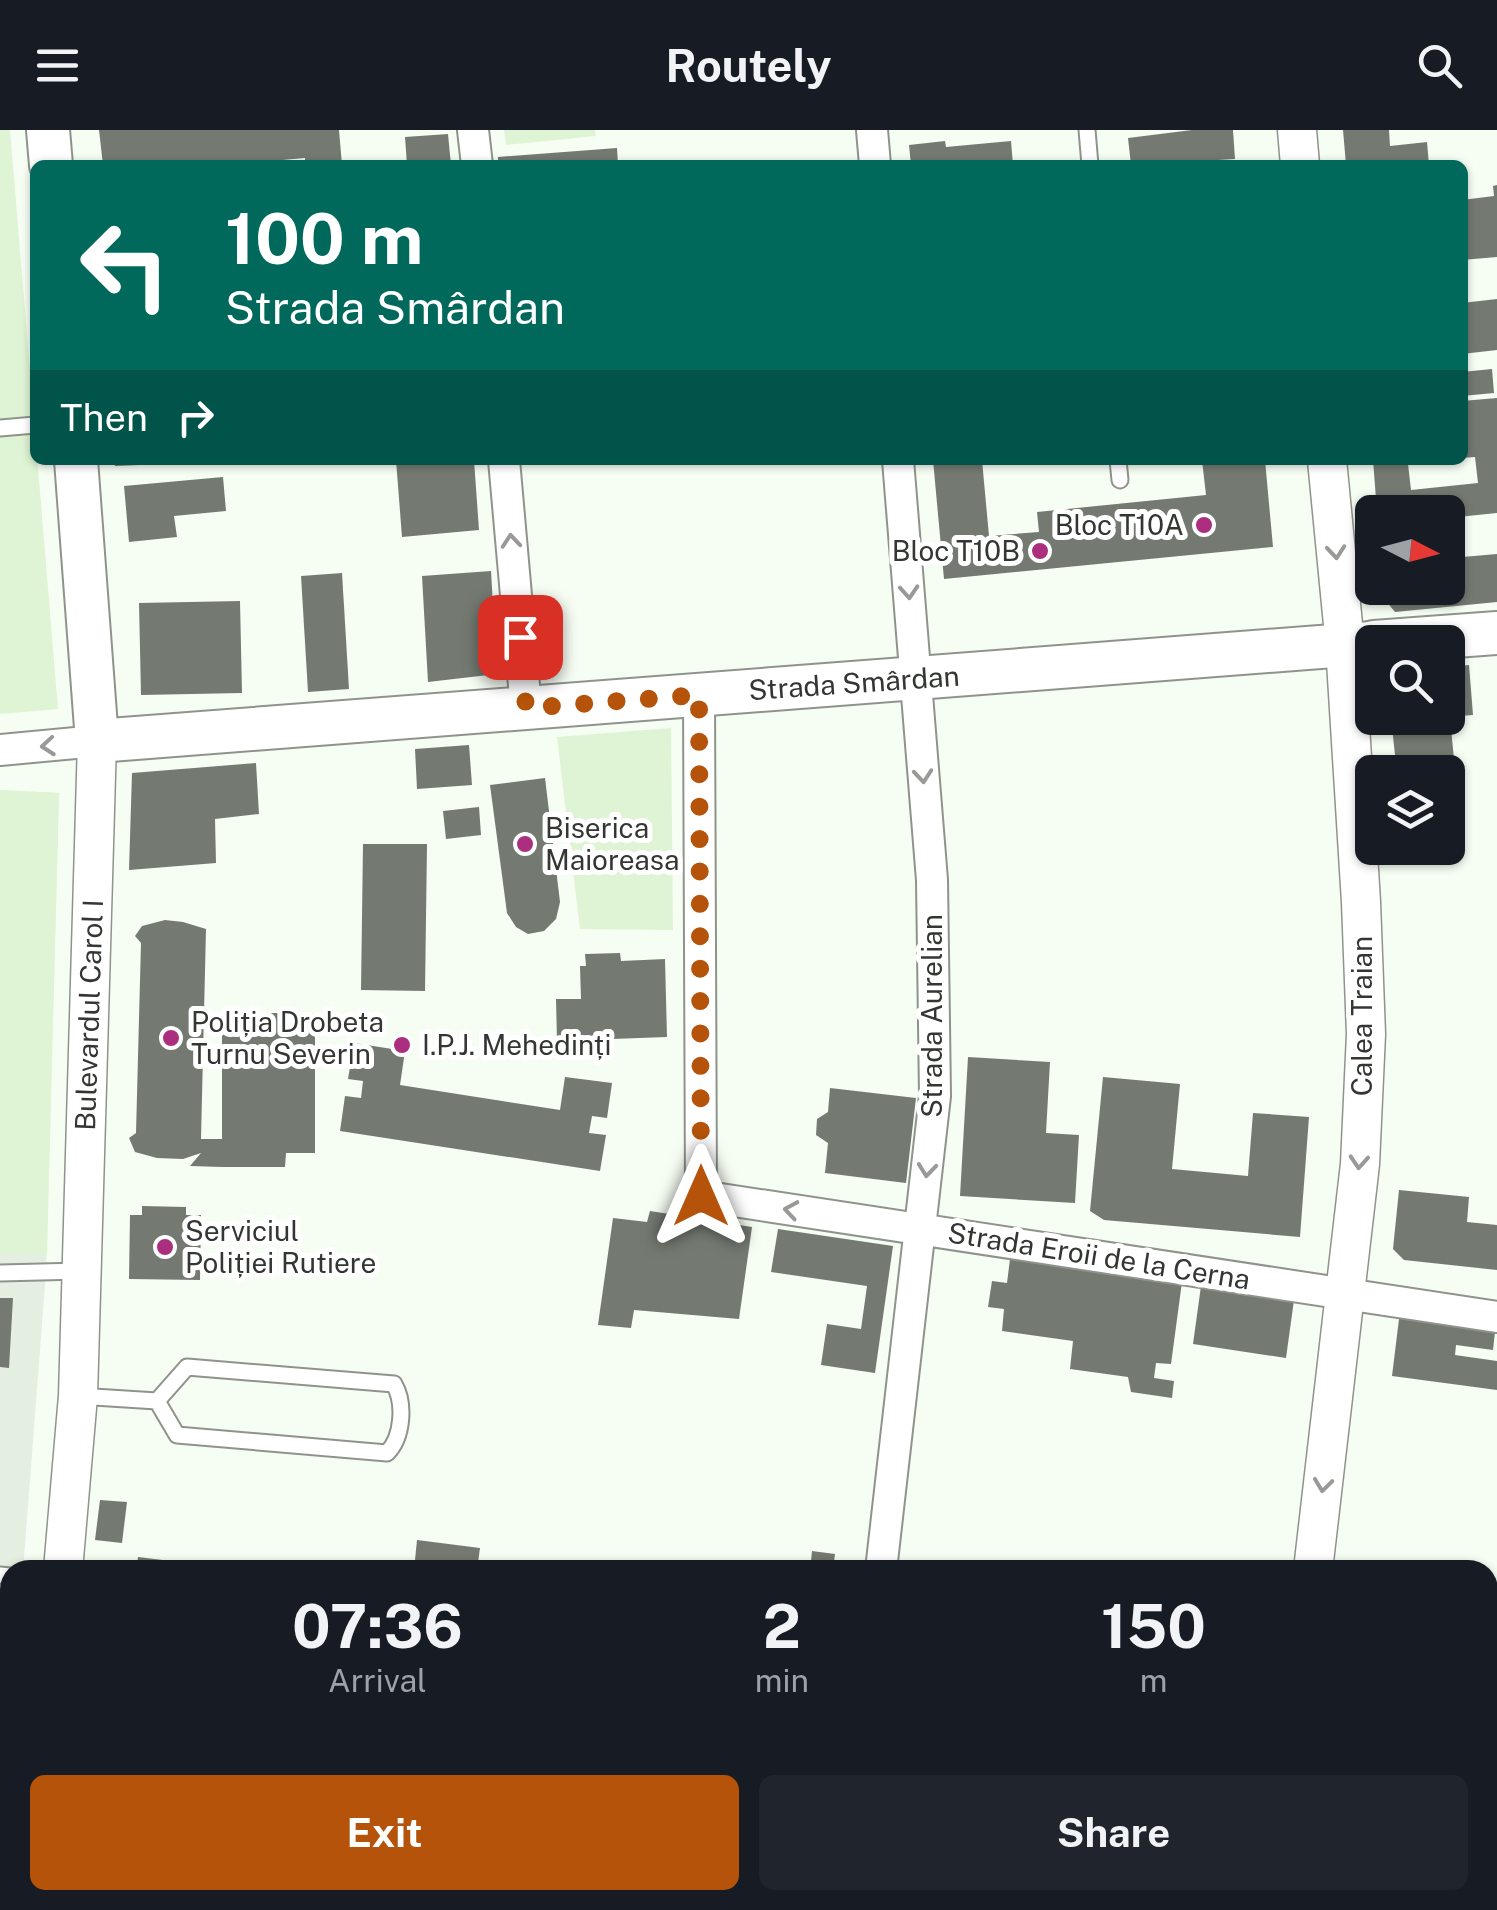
<!DOCTYPE html>
<meta charset="utf-8">
<style>
body{margin:0;font-family:"Public Sans",sans-serif;background:#20242c;color:#f1f3f6;height:100vh;display:flex;flex-direction:column;font-size:38px;white-space:nowrap}
*{box-sizing:border-box;margin:0}
p{font-size:32px;color:#9ea1a6}
.icon{flex:none;width:55px;height:55px;fill:none;stroke:currentColor;stroke-width:2;stroke-linecap:round;stroke-linejoin:round}
.map{position:relative;flex:1;overflow:hidden}
.panel{position:absolute;left:0px;top:1430px;width:1498px;height:350px;display:flex;flex-direction:column;background:#171b24;border-radius:30px 30px 0 0;box-shadow:0 2px 8px #0004}
.panel>*{flex:none}
.banner{position:absolute;left:30px;top:30px;width:1438px;height:305px;border-radius:15px;box-shadow:0 2px 8px #0004;background:#00695c;color:#fff;overflow:hidden}
.needle{width:65px;rotate:96deg}
.fabs{position:absolute;left:1355px;top:365px;display:grid;gap:20px}
.fabs a{display:grid;place-items:center;width:110px;height:110px;border-radius:15px;background:#171b24;box-shadow:0 2px 8px #0004;font-size:50px}
.pin{position:absolute;display:grid;place-items:center;width:85px;height:85px;color:#fff;margin:-42px;border-radius:20px;box-shadow:0 5px 15px #0006}
.me{position:absolute;width:110px;margin:-55px;rotate:0deg;stroke-linejoin:round;filter:drop-shadow(0 0 8px #0008)}
.turn{display:flex;align-items:center;gap:35px;height:210px;padding:0 30px;font-size:45px}
.turn .icon{width:130px;height:130px;stroke-width:2.5}
.turn b{display:block;font-size:70px;line-height:85px}
.then{display:flex;align-items:center;height:95px;padding:0 30px;background:#0003;gap:20px;font-size:38px}
.eta{display:flex;justify-content:space-evenly;align-items:center;height:170px;text-align:center}
.eta b{font-size:60px;font-weight:700;line-height:70px}
.button{display:flex;gap:20px;margin-top:auto;padding:20px 30px}
.button a{flex:1;height:115px;border-radius:15px;background:#b45309;color:#fff;font-size:40px;font-weight:700;line-height:115px;text-align:center}
.button a+a{background:#20242c;color:#f1f3f6}
header{display:flex;justify-content:space-between;align-items:center;height:130px;padding:0 30px;background:#171b24;font-size:45px;font-weight:700}
.map>svg:first-child{display:block}
.built{fill:#e5efe1}
.green{fill:#def4d4}
.building{fill:#747a72}
.lines{fill:none;stroke-linecap:round;stroke-linejoin:round}
.service-casing{stroke:#8e948c;stroke-width:19}
.minor-casing{stroke:#8e948c;stroke-width:34}
.tertiary-casing{stroke:#8e948c;stroke-width:41}
.secondary-casing{stroke:#8e948c;stroke-width:46}
.service{stroke:#fff;stroke-width:15}
.minor{stroke:#fff;stroke-width:30}
.tertiary{stroke:#fff;stroke-width:38}
.secondary{stroke:#fff;stroke-width:42}
.oneway{stroke:#999a98}
.route{stroke:#b45309;stroke-width:18;stroke-dasharray:0 32.4}
.poi-dot{fill:#ac2f7f;stroke:#fff;stroke-width:4}
.labels{text-anchor:middle;stroke-width:10;stroke-linejoin:round;paint-order:stroke}
.poi-label{font-size:28px;fill:#333632;stroke:#fff;text-anchor:start}
.street-label{font-size:28px;fill:#333632;stroke:#fff}
</style>
<header><svg class="icon" aria-label="menu" viewBox="0 0 24 24"><path d="M4 6h16M4 12h16M4 18h16"/></svg>Routely<svg class="icon" aria-label="search" viewBox="0 0 24 24"><circle cx="10" cy="10" r="6"/><path d="M15 15l6 6"/></svg></header>
<div class="map">
<svg width="1497" height="1780" viewBox="0 0 1497 1780">
<rect width="100%" height="100%" fill="#f6fdf3"/>
<g class="built">
<path d="M0,660L59,663L46,1142L23,1440H10V1569L3,1639H0Z"/>
<path d="M50,1770H223L222,1780H49Z"/>
</g>
<g class="green">
<path d="M0,0H10L58,579L0,584Z"/>
<path d="M504,0H595L596,6L506,15Z"/>
<path d="M671,598L673,800L580,799L557,607Z"/>
<path d="M0,660L59,663L47,1124H0Z"/>
</g>
<g class="building">
<path d="M99,0H339L342,35H305V28L227,35H103Z"/>
<path d="M1192,0H1233L1235,29L1131,35L1128,8Z"/>
<path d="M1343,0H1389L1390,16L1427,12L1429,35H1346Z"/>
<path d="M448,4L451,35H407L405,7Z"/>
<path d="M945,11L946,17L1011,11L1013,35H911L909,15Z"/>
<path d="M617,18L618,35H498V27Z"/>
<path d="M1497,55V127L1462,130V70L1494,66L1493,56Z"/>
<path d="M1497,169V220L1462,224V173Z"/>
<path d="M1492,239L1494,263L1462,266V242Z"/>
<path d="M1497,268V383L1448,388V382H1377L1373,330H1417L1408,334L1411,360L1478,353L1475,327L1462,328V271Z"/>
<path d="M114,330H162V334L115,336Z"/>
<path d="M396,330H474L479,400L402,407Z"/>
<path d="M933,330H982L989,406L1039,402L1037,382L1206,365L1202,330H1265L1273,417L944,449Z"/>
<path d="M223,347L226,381L174,386L177,407L129,412L124,356Z"/>
<path d="M1450,416L1451,428L1497,424V472L1395,482L1386,471L1385,458H1448V417Z"/>
<path d="M491,441L497,544L428,552L422,446Z"/>
<path d="M342,443L349,559L308,562L301,446Z"/>
<path d="M240,471L242,563L141,565L139,473Z"/>
<path d="M1469,535L1473,585L1448,587V537Z"/>
<path d="M1391,588H1450L1454,629L1396,634Z"/>
<path d="M469,615L472,655L417,659L415,619Z"/>
<path d="M256,633L259,684L215,689L216,733L129,740L132,643Z"/>
<path d="M545,648L560,772L556,789L544,801L528,804L516,797L507,783L490,655Z"/>
<path d="M479,677L481,705L446,709L443,681Z"/>
<path d="M363,714H427L425,861L361,860Z"/>
<path d="M165,790L183,792L206,799L201,1009H222V883H315V1023H286L285,1037H222L190,1036L201,1023L183,1029L157,1028L135,1022L129,1008L136,1003L141,813L135,806L142,796Z"/>
<path d="M620,823L621,831L665,829L667,907L557,911L556,869H581L580,836H586L585,824Z"/>
<path d="M354,913L405,921L400,955L560,980L565,947L612,953L607,988L592,986L589,1003L606,1005L600,1041L340,1001L345,966L361,968L363,951L348,949Z"/>
<path d="M968,927L1050,932L1046,1003L1079,1005L1075,1073L960,1066Z"/>
<path d="M1103,947L1180,954L1172,1039L1248,1046L1253,983L1309,987L1300,1107L1104,1090L1090,1081Z"/>
<path d="M830,958L916,968L906,1053L825,1043L828,1013L816,1005L817,989L828,982Z"/>
<path d="M1399,1060L1469,1067L1467,1092L1497,1095V1140L1404,1130L1393,1119Z"/>
<path d="M142,1076L186,1077V1085H201L200,1150L129,1149L130,1085H142Z"/>
<path d="M650,1081L752,1097L739,1189L634,1180L631,1198L598,1195L613,1088L647,1092Z"/>
<path d="M778,1099L893,1116L875,1243L821,1235L827,1194L861,1199L867,1156L771,1142Z"/>
<path d="M1010,1129L1182,1152L1171,1234L1156,1233L1154,1248L1174,1251L1172,1268L1131,1262L1128,1247L1070,1239L1073,1211L1002,1201L1004,1179L988,1177L992,1151L1007,1153Z"/>
<path d="M1201,1156L1294,1170L1286,1228L1193,1214Z"/>
<path d="M0,1168H13L9,1238L0,1237Z"/>
<path d="M1400,1181L1496,1193L1493,1220L1456,1215L1455,1225L1497,1231V1260L1392,1246Z"/>
<path d="M100,1370L127,1372L122,1413L95,1410Z"/>
<path d="M417,1410L480,1418L477,1440H414Z"/>
<path d="M812,1421L835,1424L833,1440H810Z"/>
<path d="M138,1427L229,1438V1440H136Z"/>
<path d="M282,1433L322,1438V1440H281Z"/>
<path d="M0,1463L10,1464V1534L6,1569L10,1570L7,1598H0Z"/>
<path d="M148,1770H219L217,1780H146Z"/>
<path d="M229,1770H405L404,1780H228Z"/>
<path d="M560,1770H600L599,1780H558Z"/>
</g>
<g class="lines">
<defs>
<g id="service">
<path d="M1087,0L1090,35"/>
<path d="M0,298L35,295"/>
<path d="M1118,330L1120,350"/>
<path d="M0,1143L81,1141"/>
<path d="M78,1266L157,1271L177,1305L387,1323C403,1307 405,1273 394,1254L187,1237L157,1271"/>
<path d="M0,1445L10,1446"/>
</g>
<g id="minor">
<path d="M473,0L477,35"/>
<path d="M872,0L875,35"/>
<path d="M504,330L526,578"/>
<path d="M699,565L701,1066L1497,1187"/>
<path d="M0,620L97,611"/>
<path d="M881,1440L935,966L932,750L898,330"/>
<path d="M1488,1744L1497,1745"/>
<path d="M425,1780L426,1770"/>
<path d="M840,1780L841,1770"/>
</g>
<g id="tertiary">
<path d="M1297,0L1300,35"/>
<path d="M63,1440L78,1266L97,611"/>
<path d="M1313,1440L1360,1034L1366,904L1361,772L1345,515L1327,330"/>
<path d="M20,1780L22,1770"/>
<path d="M1272,1780L1273,1770"/>
</g>
<g id="secondary">
<path d="M48,0L51,35"/>
<path d="M76,330L97,611L1372,513"/>
<path d="M1374,512L1497,503"/>
</g>
</defs>
<use href="#service" class="service-casing"/>
<use href="#minor" class="minor-casing"/>
<use href="#tertiary" class="tertiary-casing"/>
<use href="#secondary" class="secondary-casing"/>
<use href="#service" class="service"/>
<use href="#minor" class="minor"/>
<use href="#tertiary" class="tertiary"/>
<use href="#secondary" class="secondary"/>
</g>
<defs><path id="oneway-chevron" d="M-2-3.5L2.5 0L-2 3.5" fill="none" stroke-width="1.6" stroke-linecap="round" stroke-linejoin="round" transform="scale(2.5)"/></defs>
<g class="oneway">
<use href="#oneway-chevron" transform="translate(511 411) rotate(-95)"/>
<use href="#oneway-chevron" transform="translate(1336 422) rotate(85)"/>
<use href="#oneway-chevron" transform="translate(909 462) rotate(86)"/>
<use href="#oneway-chevron" transform="translate(48 616) rotate(175)"/>
<use href="#oneway-chevron" transform="translate(923 646) rotate(85)"/>
<use href="#oneway-chevron" transform="translate(1359 1032) rotate(94)"/>
<use href="#oneway-chevron" transform="translate(927 1040) rotate(96)"/>
<use href="#oneway-chevron" transform="translate(791 1080) rotate(-171)"/>
<use href="#oneway-chevron" transform="translate(1323 1355) rotate(97)"/>
</g>
<g class="lines">
<path class="route" d="M520,507L526,578L699,565L701,1066"/>
</g>
<g class="poi-dot">
<circle cx="1204" cy="395" r="10"/>
<circle cx="1040" cy="421" r="10"/>
<circle cx="525" cy="714" r="10"/>
<circle cx="171" cy="908" r="10"/>
<circle cx="402" cy="915" r="10"/>
<circle cx="165" cy="1117" r="10"/>
</g>
<g class="labels">
<g class="poi-label">
<text x="1184" y="405" text-anchor="end">Bloc T10A</text>
<text x="1020" y="431" text-anchor="end">Bloc T10B</text>
<text x="545" y="708">Biserica<tspan x="545" dy="32">Maioreasa</tspan></text>
<text x="191" y="902">Poliția Drobeta<tspan x="191" dy="32">Turnu Severin</tspan></text>
<text x="422" y="925">I.P.J. Mehedinți</text>
<text x="185" y="1111">Serviciul<tspan x="185" dy="32">Poliției Rutiere</tspan></text>
</g>
<g class="street-label">
<text transform="translate(854 553) rotate(-4)" y="10">Strada Smârdan</text>
<text transform="translate(89 885) rotate(-88)" y="10">Bulevardul Carol I</text>
<text transform="translate(932 886) rotate(-90)" y="10">Strada Aurelian</text>
<text transform="translate(1362 886) rotate(-90)" y="10">Calea Traian</text>
<text transform="translate(1099 1126) rotate(9)" y="10">Strada Eroii de la Cerna</text>
</g>
</g>
</svg>
<div class="fabs">
<a><svg class="needle" viewBox="-14 -14 28 28"><path d="M0-13l5 13h-10z" fill="#e53935"/><path d="M0 13l5-13h-10z" fill="#9ea1a6"/></svg></a>
<a><svg class="icon" aria-label="search" viewBox="0 0 24 24"><circle cx="10" cy="10" r="6"/><path d="M15 15l6 6"/></svg></a>
<a><svg class="icon" aria-label="layers" viewBox="0 0 24 24"><path d="M12 4l9 5-9 5-9-5zM3 14l9 5 9-5"/></svg></a>
</div>
<div class="pin" style="left:520px;top:507px;background:#d93025"><svg class="icon" aria-label="arrive" viewBox="0 0 24 24"><path d="M6 21V4h12l-3 4 3 4H6"/></svg></div>
<svg class="me" style="left:701px;top:1066px" viewBox="-20 -20 40 40"><path d="M0-17L14 15 0 8-14 15z" fill="#b45309" stroke="#fff" stroke-width="4"/></svg>
<div class="banner">
<div class="turn"><svg class="icon" aria-label="left" viewBox="0 0 24 24"><path d="M17 20v-9H6M10 6l-5 5 5 5"/></svg><div><b>100 m</b>Strada Smârdan</div></div>
<div class="then">Then<svg class="icon" aria-label="right" viewBox="0 0 24 24"><path d="M7 20v-9h11M14 6l5 5-5 5"/></svg></div>
</div>
<section class="panel">
<div class="eta">
<div><b>07:36</b><p>Arrival</p></div>
<div><b>2</b><p>min</p></div>
<div><b>150</b><p>m</p></div>
</div>
<div class="button"><a>Exit</a><a>Share</a></div>
</section>
</div>
